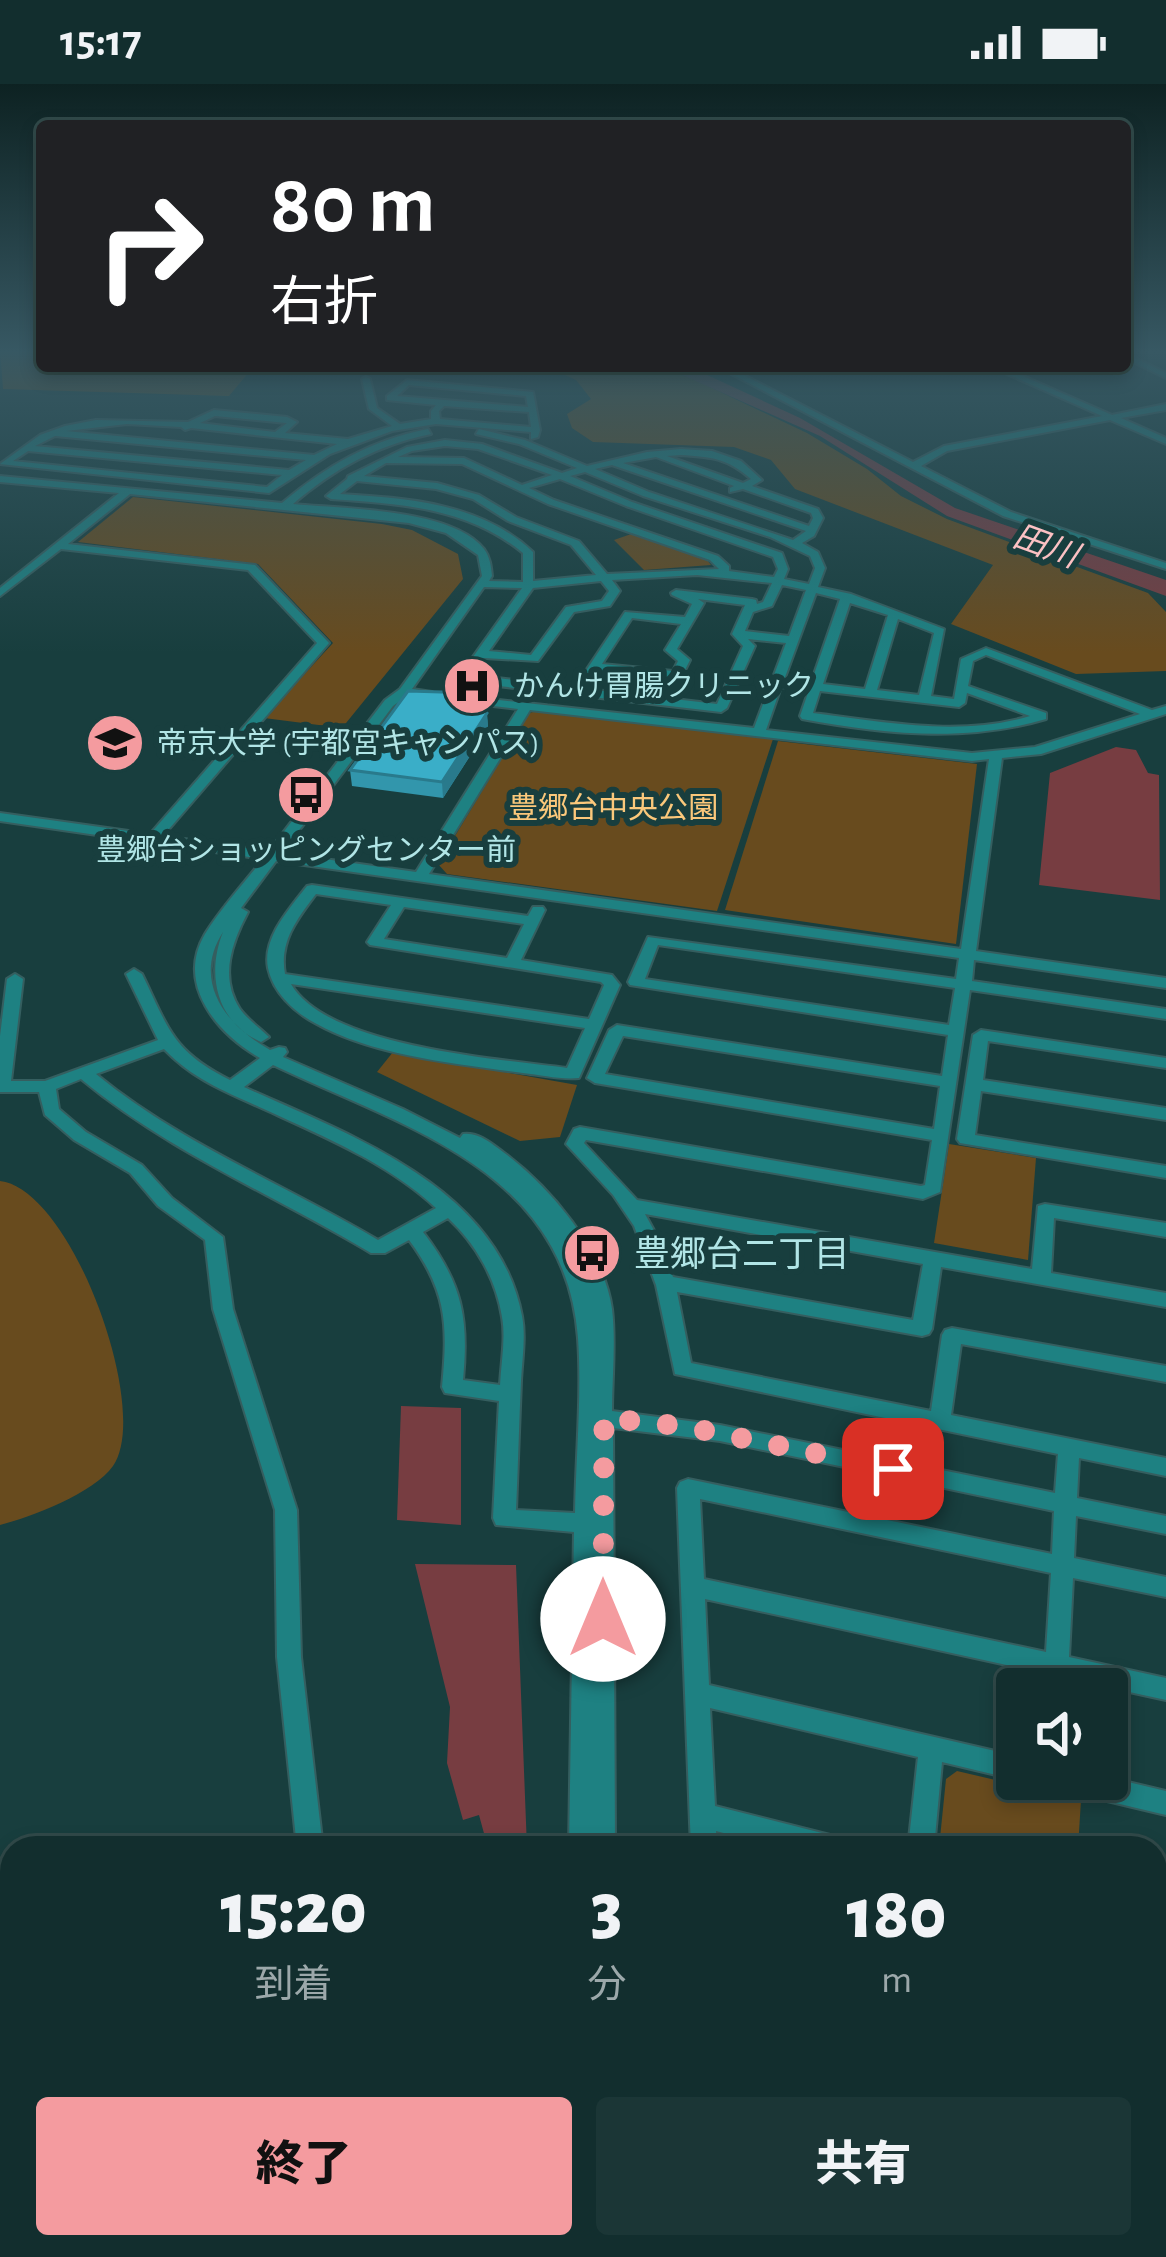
<!DOCTYPE html>
<html lang="ja">
<meta charset="utf-8">
<style>
body{margin:0;font-family:"Alegreya Sans","Noto Sans JP",sans-serif;background:#1b3636;color:#f1f3f6;height:100vh;display:flex;flex-direction:column;font-size:45px;white-space:nowrap}
*{box-sizing:border-box;margin:0}
p{font-size:39px;color:#9ca8aa}
.icon{flex:none;width:66px;height:66px;fill:none;stroke:currentColor;stroke-width:2;stroke-linecap:round;stroke-linejoin:round}
.map{position:relative;flex:1;overflow:hidden}
.panel{position:absolute;left:0px;top:1752px;width:1167px;height:423px;display:flex;flex-direction:column;background:#122e2e;border-radius:36px 36px 0 0;box-shadow:0 6px 18px #0003,0 0 0 3px #314a4a}
.panel>*{flex:none}
.banner{position:absolute;left:36px;top:36px;width:1095px;height:252px;border-radius:12px;box-shadow:0 6px 18px #0003,0 0 0 3px #314a4a;background:#202124;color:#fff;overflow:hidden}
.fabs{position:absolute;left:996px;top:1584px;display:grid;gap:24px}
.fabs a{display:grid;place-items:center;width:132px;height:132px;border-radius:12px;background:#122e2e;box-shadow:0 6px 18px #0003,0 0 0 3px #314a4a;font-size:60px}
.pin{position:absolute;display:grid;place-items:center;width:102px;height:102px;color:#fff;margin:-51px;border-radius:24px;box-shadow:0 6px 18px #0006}
.me{position:absolute;width:132px;margin:-66px;rotate:0deg;stroke-linejoin:round;filter:drop-shadow(0 0 9px #0008)}
.turn{display:flex;align-items:center;gap:42px;height:252px;padding:0 36px;font-size:54px}
.turn .icon{width:156px;height:156px;stroke-width:2.5}
.turn b{display:block;font-size:84px;line-height:102px}
.eta{display:flex;justify-content:space-evenly;align-items:center;height:204px;text-align:center}
.eta b{font-size:72px;font-weight:800;line-height:84px}
.button{display:flex;gap:24px;margin-top:auto;padding:24px 36px}
.button a{flex:1;height:138px;border-radius:12px;background:#f49b9f;color:#111;font-size:48px;font-weight:800;line-height:138px;text-align:center}
.button a+a{background:#1b3636;color:#f1f3f6}
.status{display:flex;justify-content:space-between;align-items:center;height:84px;padding:0 60px;background:#122e2e;direction:ltr}
.status svg{height:33px;fill:currentColor}
.map>svg:first-child{display:block}
.green{fill:#684b1e}
.water{fill:#773d41}
.lines{fill:none;stroke-linecap:round;stroke-linejoin:round}
.minor-casing{stroke:#355e5f;stroke-width:4}
.minor{fill:#1e8182;fill-rule:evenodd}
.wall{fill:#3296ac}
.shaded-wall{fill:#297a8c}
.building{fill:#3aaec8;stroke:#297a8c;stroke-width:3}
.route{stroke:#f49b9f;stroke-width:21;stroke-dasharray:0 37.8}
.labels{text-anchor:middle;stroke-width:12;stroke-linejoin:round;paint-order:stroke}
.far-poi-label{font-size:30px;fill:#b1e5e6;stroke:#183e3e;text-anchor:start}
.far-park-label{font-size:30px;fill:#fbc87b;stroke:#183e3e}
.far-water-label{font-size:33px;font-style:italic;fill:#fbc1c3;stroke:#183e3e}
.poi-label{font-size:36px;fill:#b1e5e6;stroke:#183e3e;text-anchor:start}
</style>
<div class="status"><b>15:17</b><svg viewBox="0 0 49 12"><path d="M0 12V9h3v3zM5 12V6h3v6zM10 12V3h3v9zM15 12V0h3v12zM26 1h20v11H26zM47 4h2v5h-2z"/></svg></div>
<div class="map">
<svg width="1166" height="2173" viewBox="0 0 1166 2173">
<rect width="100%" height="100%" fill="#183e3e"/>
<g class="green">
<path d="M0,265H42V282H254L229,312L3,305Z"/>
<path d="M545,282H655L693,295L807,349L867,385L901,412L947,435L1148,509L1166,528V587L1076,590L951,540L993,481L795,405L771,376L734,363L593,358L572,344L567,330L591,315L576,296Z"/>
<path d="M133,413L382,440L412,446L458,470L463,495L342,644L264,634L333,559L258,480L78,458Z"/>
<path d="M634,449L705,473L711,481L644,486L614,456Z"/>
<path d="M541,626L773,655L717,827L447,790L438,780L529,629Z"/>
<path d="M778,657L977,680L956,860L725,826Z"/>
<path d="M393,968L577,1001L560,1053L520,1057L377,988Z"/>
<path d="M949,1060L1036,1074L1028,1176L934,1159Z"/>
<path d="M0,1097C72,1105 152,1327 113,1382C94,1409 31,1433 0,1441Z"/>
<path d="M957,1687L1081,1716L1078,1764H939L946,1695Z"/>
<path d="M0,1776L12,1779V2163H34L30,2173H0Z"/>
</g>
<g class="water">
<path d="M662,282H682L705,290L800,334L955,424L1166,496V512L947,432L820,352Z"/>
<path d="M1116,663L1136,666L1148,689L1159,691L1160,816L1039,801L1050,689Z"/>
<path d="M401,1322L461,1324V1441L397,1436Z"/>
<path d="M415,1480L516,1481L527,1764H488L479,1731L463,1736L447,1679L450,1623Z"/>
<path d="M1155,1788L1166,1792V2121L1155,2110Z"/>
</g>
<g class="lines">
<defs>
<g id="minor">
<path d="M1125,269L1166,289V294L1125,274Z"/>
<path d="M716,282H726L913,378L944,362L1102,332L989,282H1000L1112,331L1166,320V326L1121,334L1166,354V360L1110,336L947,367L921,382L1011,428L1166,479V485L1003,432Z"/>
<path d="M366,293L370,295L377,324L400,340L431,335V327L436,321L387,316V312L407,296L533,308L540,346L538,353L531,355V348L436,340L392,347L330,370L269,409L0,380L40,351L65,342L96,336L188,338L214,326L287,333L297,338L285,349L348,355L392,342L369,325L362,295ZM409,301L526,312L528,323L397,312ZM444,322L529,328L531,343L440,335L439,327ZM215,332L286,339H287L275,348L200,339ZM127,340L181,343L185,346L191,344L337,360L314,371L66,347ZM55,352L306,376L289,386L35,362ZM28,367L282,391L267,403L13,377Z"/>
<path d="M428,345L431,350C377,361 334,385 293,420C342,425 452,424 484,465C490,473 491,482 492,492L489,497L523,498V469C467,423 400,420 331,415L326,412L347,395L348,392L407,363L445,356L482,360L562,389L577,384L519,360L476,350L479,345L525,356L587,382L647,368L681,365L712,367L741,377L762,396L752,402L818,425L823,434L814,452L802,459L818,468L825,484L818,503L851,510L944,545L931,612L954,615L961,575L986,564L1152,626L1166,622V630L1041,670L1002,674L976,867L1166,894V904L974,876L972,897L1166,925V935L970,906L940,1108L923,1115L586,1056L584,1059L637,1116L1032,1185L1038,1122L1045,1120L1166,1139V1153L1054,1134L1051,1189L1166,1209V1223L941,1183L932,1245L929,1250L922,1252L677,1208L691,1279L931,1327L942,1251L945,1246L952,1244L1166,1282V1298L961,1260L951,1331L1166,1374V1392L1079,1374L1077,1414L1166,1432V1450L1076,1432L1074,1474L1166,1493V1513L1073,1494L1069,1573L1166,1594V1616L705,1515L709,1601L1017,1672V1695H1019L1017,1696L942,1678L934,1764H908L918,1673L710,1624L715,1722L830,1751L839,1755L843,1764H781L716,1747L717,1764H691L677,1404L680,1398L688,1395L1052,1470L1054,1427L720,1357L613,1344L615,1764H569L574,1448L496,1441L493,1434L499,1317L445,1309L442,1303C448,1241 447,1207 409,1156L385,1169H371C274,1111 169,1068 81,995L56,1005L59,1025L86,1048L142,1081L172,1114L223,1153L233,1225L297,1426L301,1573L323,1764H297L277,1573L275,1426L213,1225L205,1156L158,1122L130,1089L74,1056L45,1031L39,1008H0V952L7,895L15,890L23,895L11,997H45L158,956L126,890L134,885L142,890C169,945 172,967 230,996L260,974C218,950 175,901 205,850C221,824 244,799 263,775L0,737V729L150,750L317,559L248,486L61,465L0,512V504L119,409L0,398V392L282,419C326,382 371,356 428,345ZM445,362L478,365L552,391L522,401L464,374L398,373L412,367ZM681,371C712,373 727,374 751,395L743,399L667,372ZM656,373L734,402L730,404V408L743,405L811,429L813,434L809,442L623,379ZM386,379L462,380L548,420L710,476L719,485L607,490L579,457L516,433L479,411L437,399L364,392ZM612,381L806,447L793,456L649,408L595,385ZM585,388L643,412L770,453L810,472L815,484L809,500L784,495L788,485L782,469L632,418L570,392ZM560,395L626,422L773,473L778,485L774,493L729,487V482L718,472L554,416L529,404ZM357,397L436,405L473,415L508,437L571,461L596,491L533,497V468C481,419 408,414 340,410ZM130,410L409,439L446,449L478,471L482,492L400,605L385,616L269,767L163,752L329,559L255,481L68,460ZM697,491L772,499L763,518L757,520L756,516L752,515L676,506L671,509L672,511L692,520L685,533L625,528L575,603L472,591L484,574L538,577L574,528L610,522L620,507L612,496ZM601,497L609,507L602,517L566,523L531,571L489,567L533,504ZM782,501L806,506L789,552L745,547L753,528L772,522ZM484,503L522,504L458,594L464,598L721,628L727,624L755,562L748,555L786,559L754,644L463,612L461,615L467,619L518,625L416,788L282,769L393,622L407,612L432,614V608L412,605ZM816,509L840,515L811,599L784,596ZM698,515L745,521L732,550L743,562L717,620L587,605L598,587L681,594L690,576L677,565L704,519ZM850,519L888,531L865,605L823,600ZM632,534L681,540L665,566L678,577L673,587L602,580ZM898,535L934,549L919,611L877,606ZM986,571L1140,630L1035,663L972,669L766,646L781,603L809,606L800,632L802,635C883,650 966,659 1046,635V629L968,602L973,577ZM820,607L959,623L965,619L967,609L1030,632C959,653 885,638 813,629ZM530,626L972,677L989,675L961,865L429,790ZM276,777L959,874L956,895L648,853L628,898L630,901L948,951L942,992L617,941L609,946L587,994L595,999L932,1056L925,1101L921,1102L580,1043L574,1045L566,1060L613,1111L634,1142L656,1201L675,1290L1058,1370L1055,1409L720,1341L612,1327C612,1294 616,1258 612,1225C604,1166 549,1102 503,1068C491,1059 478,1048 463,1050L460,1054L403,1025L283,973L287,968L285,964L279,963L270,966C227,942 191,898 223,848C206,890 216,938 261,958L269,953C260,944 248,936 240,925C219,893 232,858 248,828L241,824ZM658,861L955,904L949,941L645,895ZM623,952L940,1002L934,1045L605,990ZM164,965C195,997 227,1008 266,1026C325,1053 389,1080 436,1124L378,1156C284,1100 181,1060 96,990ZM273,981C400,1042 565,1084 578,1254C582,1309 576,1373 575,1429L516,1426C518,1383 519,1340 521,1297C522,1276 526,1253 522,1232C498,1103 350,1051 244,1003ZM645,1130L923,1180L913,1236L673,1193L662,1161ZM448,1134C476,1160 496,1195 502,1233C506,1255 501,1279 500,1301L463,1296C469,1233 462,1199 423,1148ZM700,1415L1051,1489L1046,1568L704,1495Z"/>
<path d="M312,801L528,832L533,823H543L545,826L521,876L612,891L620,901L579,994C561,996 542,991 523,989C458,980 373,972 315,939C294,928 273,908 268,884C262,854 290,824 307,802ZM316,810L391,821L367,858L370,861L601,898L604,901L589,935L285,890C279,858 297,835 316,810ZM404,823L524,840L507,874L384,855ZM291,900L585,944L567,984C500,975 327,963 291,900Z"/>
<path d="M981,946L1166,974V984L988,957L983,996L1166,1024V1036L981,1007L975,1051L1166,1082V1094L960,1059L957,1055L973,951Z"/>
<path d="M1107,1693L1166,1707V1731L1065,1707L1056,1704L1052,1695Z"/>
<path d="M310,2163H342L340,2173H308Z"/>
<rect x="561" y="2163" width="56" height="10"/>
<path d="M705,2163H737L738,2173H706Z"/>
<path d="M1029,2163H1061L1060,2173H1028Z"/>
<path d="M1068,2163H1128L1132,2173H1073Z"/>
</g>
</defs>
<use href="#minor" class="minor-casing"/>
<use href="#minor" class="minor"/>
</g>
<g class="wall">
<path d="M451,595H487L488,605L485,609L451,605Z"/>
<path d="M475,616L486,617L488,644L443,714L352,702L350,686Z"/>
</g>
<path class="shaded-wall" d="M486,617L488,644L443,714L442,698Z"/>
<g class="building">
<path d="M456,588L487,595L485,598L451,595Z"/>
<path d="M408,607L474,609L470,615L486,617L483,624L487,629L442,698L350,686Z"/>
</g>
<linearGradient id="sky" x2="0" y2="1"><stop stop-color="#0d2222"/><stop offset="0.47" stop-color="#375863"/><stop offset="1" stop-color="#375863" stop-opacity="0"/></linearGradient>
<rect width="1166" height="569" fill="url(#sky)"/>
<g class="lines">
<path class="route" d="M603,1535L604,1334L682,1342L893,1385"/>
</g>
<defs>
<symbol id="hospital-disc" viewBox="-11 -11 22 22"><circle r="9.5" fill="#f49b9f" stroke="#183e3e"/><path d="M-5-5h3v3.5h4V-5h3V5h-3V1.5h-4V5h-3Z" fill="#111"/></symbol>
<symbol id="university-disc" viewBox="-11 -11 22 22"><circle r="9.5" fill="#f49b9f" stroke="#183e3e"/><path d="M0-5L7-2L0 1L-7-2ZM-4 1L0 2.5L4 1V4Q0 6-4 4Z" fill="#111"/></symbol>
<symbol id="bus-disc" viewBox="-11 -11 22 22"><circle r="9.5" fill="#f49b9f" stroke="#183e3e"/><path d="M-5-6H5V4H4V6H2V4H-2V6H-4V4H-5ZM-3.5-4V0h7V-4ZM-3.5 1.2v1.5H-2V1.2ZM2 1.2v1.5H3.5V1.2Z" fill="#111"/></symbol>
</defs>
<g fill-rule="evenodd">
<use href="#hospital-disc" x="439" y="569" width="66" height="66"/>
<use href="#university-disc" x="82" y="626" width="66" height="66"/>
<use href="#bus-disc" x="273" y="678" width="66" height="66"/>
<use href="#bus-disc" x="559" y="1136" width="66" height="66"/>
</g>
<g class="labels">
<g class="far-poi-label">
<text x="514" y="612">かんけ胃腸クリニック</text>
<text x="157" y="669">帝京大学 (宇都宮キャンパス)</text>
<text x="306" y="776" text-anchor="middle">豊郷台ショッピングセンター前</text>
</g>
<g class="far-park-label">
<text x="613" y="734">豊郷台中央公園</text>
</g>
<g class="far-water-label">
<text transform="translate(1046 461) rotate(20)" y="12">田川</text>
</g>
<g class="poi-label">
<text x="634" y="1182">豊郷台二丁目</text>
</g>
</g>
</svg>
<div class="fabs">
<a><svg class="icon" aria-label="sound" viewBox="0 0 24 24"><path d="M4 9h4l5-4v14l-5-4H4zM17 9q2 3 0 6"/></svg></a>
</div>
<div class="pin" style="left:893px;top:1385px;background:#d93025"><svg class="icon" aria-label="arrive" viewBox="0 0 24 24"><path d="M6 21V4h12l-3 4 3 4H6"/></svg></div>
<svg class="me" style="left:603px;top:1535px" viewBox="-20 -20 40 40"><circle r="19" fill="#fff"/><path d="M0-13L10 11 0 6-10 11z" fill="#f49b9f"/></svg>
<div class="banner">
<div class="turn"><svg class="icon" aria-label="right" viewBox="0 0 24 24"><path d="M7 20v-9h11M14 6l5 5-5 5"/></svg><div><b>80 m</b>右折</div></div>
</div>
<section class="panel">
<div class="eta">
<div><b>15:20</b><p>到着</p></div>
<div><b>3</b><p>分</p></div>
<div><b>180</b><p>m</p></div>
</div>
<div class="button"><a>終了</a><a>共有</a></div>
</section>
</div>
